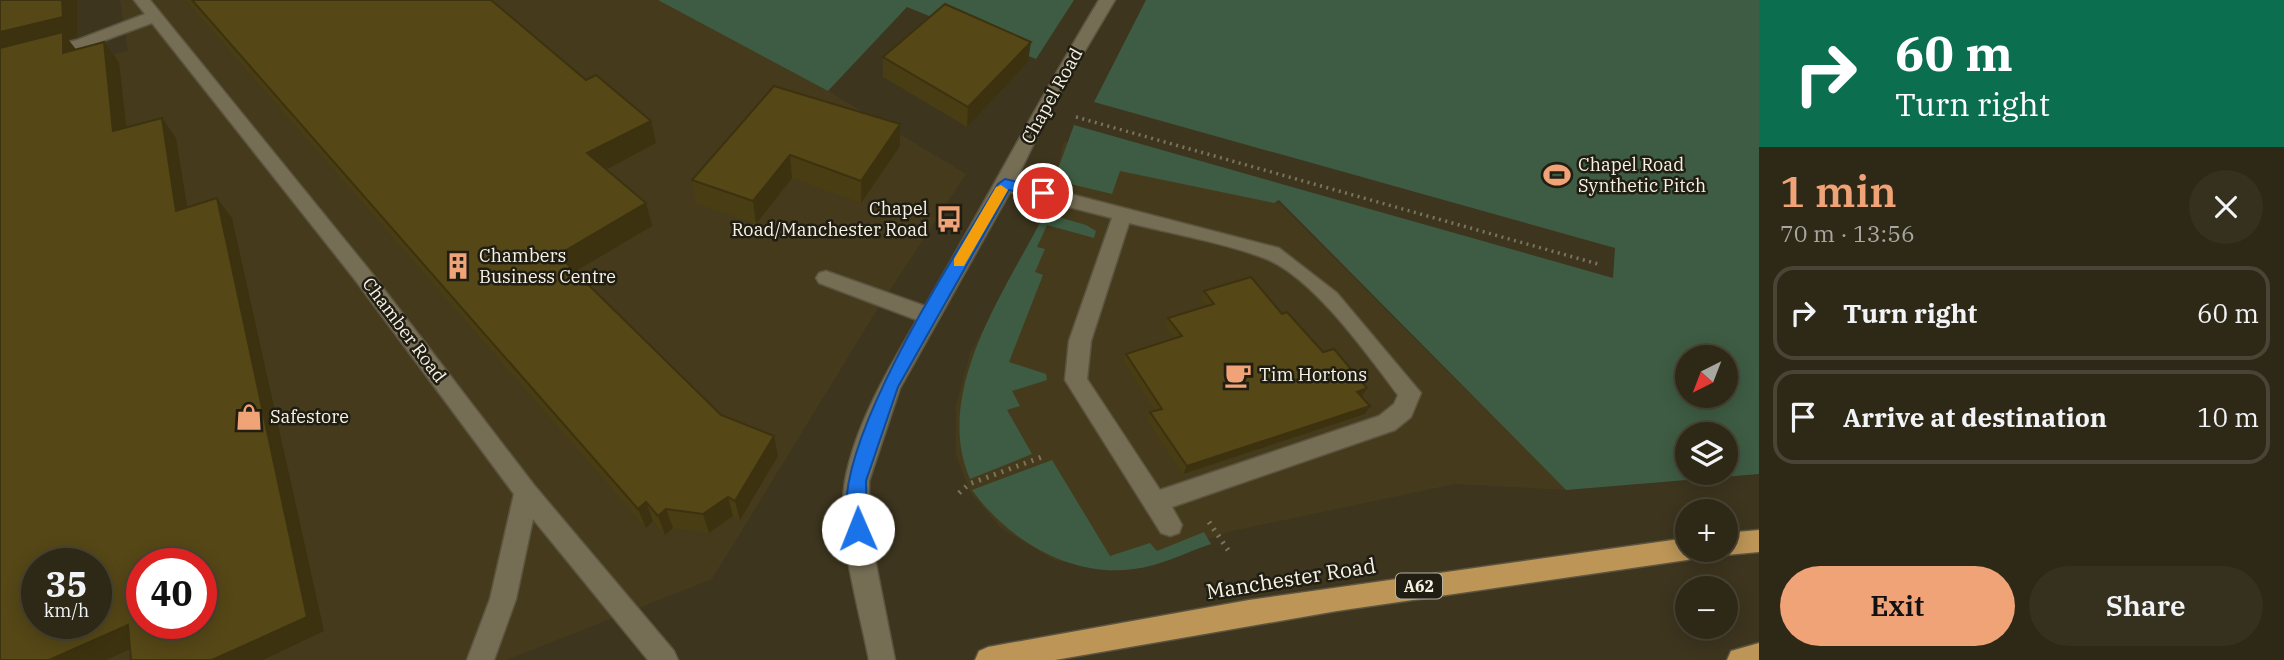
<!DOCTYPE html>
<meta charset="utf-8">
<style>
body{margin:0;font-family:"IBM Plex Serif",serif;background:#36301f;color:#f1f3f6;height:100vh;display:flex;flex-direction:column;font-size:26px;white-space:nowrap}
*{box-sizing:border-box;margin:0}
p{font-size:23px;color:#a7a6a1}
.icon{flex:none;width:38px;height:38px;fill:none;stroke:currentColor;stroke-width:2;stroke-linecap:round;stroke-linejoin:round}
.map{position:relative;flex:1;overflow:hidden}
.side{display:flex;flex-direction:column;background:#2e2816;width:525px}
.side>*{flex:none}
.guide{background:#0b6e4f;color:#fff;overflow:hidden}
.needle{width:46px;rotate:222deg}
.fabs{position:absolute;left:1675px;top:345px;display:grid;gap:14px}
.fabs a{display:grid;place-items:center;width:63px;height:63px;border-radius:50%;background:#2e2816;box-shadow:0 4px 18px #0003,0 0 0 2px #494435;font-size:35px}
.speed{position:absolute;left:21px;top:548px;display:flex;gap:14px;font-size:35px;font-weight:700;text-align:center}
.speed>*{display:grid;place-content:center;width:91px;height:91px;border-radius:50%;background:#2e2816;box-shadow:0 4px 18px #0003,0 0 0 2px #494435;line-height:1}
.speed small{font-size:18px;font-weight:400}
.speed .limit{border:10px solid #d22;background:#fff;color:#111}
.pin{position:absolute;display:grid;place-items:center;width:60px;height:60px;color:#fff;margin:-30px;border:4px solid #fff;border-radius:50%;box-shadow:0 2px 7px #0007}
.me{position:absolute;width:77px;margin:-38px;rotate:359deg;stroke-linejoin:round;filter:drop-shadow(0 0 5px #0008)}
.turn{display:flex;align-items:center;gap:24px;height:147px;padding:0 21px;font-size:32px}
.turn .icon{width:91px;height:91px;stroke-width:2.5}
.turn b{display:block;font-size:49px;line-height:60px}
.round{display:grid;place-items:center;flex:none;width:74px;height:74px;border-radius:37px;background:#36301f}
.headline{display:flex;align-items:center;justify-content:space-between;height:119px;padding:0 21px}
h1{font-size:42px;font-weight:600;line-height:52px;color:#efa377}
.primary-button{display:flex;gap:14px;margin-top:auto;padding:14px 21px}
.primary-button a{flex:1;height:80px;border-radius:42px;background:#efa377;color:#111;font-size:28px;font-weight:600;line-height:80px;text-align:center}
.primary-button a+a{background:#36301f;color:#f1f3f6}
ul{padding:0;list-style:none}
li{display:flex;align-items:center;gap:21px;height:94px;margin:0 14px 10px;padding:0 7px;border:4px solid #494435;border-radius:21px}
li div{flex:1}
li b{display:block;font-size:26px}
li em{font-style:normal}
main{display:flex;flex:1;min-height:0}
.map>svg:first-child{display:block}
.built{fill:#453b1c;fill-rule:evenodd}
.green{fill:#3e5c43;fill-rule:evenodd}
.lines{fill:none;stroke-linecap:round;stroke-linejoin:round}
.minor-casing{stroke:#5b5440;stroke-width:3}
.highway-casing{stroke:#5b5440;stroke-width:3}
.path-far1{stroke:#7a735e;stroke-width:3.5;stroke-dasharray:2 4.5;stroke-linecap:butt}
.path{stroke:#7a735e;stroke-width:5;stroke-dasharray:2 6;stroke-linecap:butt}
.minor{fill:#756d54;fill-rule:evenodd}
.highway{fill:#bc9557;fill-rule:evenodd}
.wall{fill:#493d13}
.shaded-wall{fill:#3c320f}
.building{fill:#554716;stroke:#3c320f;stroke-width:2;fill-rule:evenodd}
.route{fill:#1a73e8;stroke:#114b97;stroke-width:2}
.slow{fill:#f59e0b}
.labels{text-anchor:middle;stroke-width:5;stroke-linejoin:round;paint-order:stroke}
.shield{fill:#201d13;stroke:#b6b2a5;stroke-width:2}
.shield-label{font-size:16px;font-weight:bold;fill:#f7f2e4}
.street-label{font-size:18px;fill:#f7f2e4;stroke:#201d13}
.poi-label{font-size:18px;fill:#f7f2e4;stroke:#201d13;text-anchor:start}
.near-street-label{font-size:21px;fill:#f7f2e4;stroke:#201d13}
</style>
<main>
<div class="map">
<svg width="1759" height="660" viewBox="0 0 1759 660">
<rect width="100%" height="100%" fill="#3d351e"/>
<g class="built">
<path d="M120,0H658L828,91L966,174L875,313L712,579L506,660H0V83L128,51ZM37,564H96V623H37ZM142,564H201V623H142Z"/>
<path d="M1064,141L1279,203L1566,490L1455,484L1232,531L1111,571L1054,560L1001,528L970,492L956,454V405L970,354L1047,211Z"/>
</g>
<g class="green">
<path d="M658,0H1074L1036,59L907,7L828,91Z"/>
<path d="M1146,0H1759V474L1566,490L1279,200L1274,203L1120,171L1112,194L1054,180L1074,125L1613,278L1615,248L1094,102ZM1687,357H1726V396H1687ZM1726,434V472H1687V434Z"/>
<path d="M1045,213L1086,225L1096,231L1094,238L1047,225L1037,247L1045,249L1035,272L1043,275L1009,362L1046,374L1047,380L1012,391L1020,406L1007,410L1032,454L970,479C932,391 1006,290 1045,213Z"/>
<path d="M1052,460L1110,556L1150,543L1157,551L1204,532L1211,544C1187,552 1160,566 1134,569C1071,578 1008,540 972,490Z"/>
</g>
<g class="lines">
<defs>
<g id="minor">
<path d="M134,0H150L370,271L534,485L674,651L678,660H648L533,519L516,599L494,660H467L490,599L514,494L356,281L152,23L89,46L0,69V59L77,40L145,14Z"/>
<path d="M1099,0H1115L1051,108L1016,180L1279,248L1337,293L1421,393L1411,417L1395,430L1172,507L1182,525L1179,533L1170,536L1161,533L1065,380L1069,341L1112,218L1010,192L900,388L869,481V529L895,660H869C859,607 836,534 845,481C855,425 889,368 917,320L819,283L816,278L819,273L826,271L925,306C984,205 1038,101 1099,0ZM1129,223C1173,234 1221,242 1264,258C1312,276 1367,354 1398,395L1394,404L1379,416L1160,490L1087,379L1091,341Z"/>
</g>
<g id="highway">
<path d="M1759,530V552L1726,555L1717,552L1716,550H1726V533Z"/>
<path d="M1687,538V550H1699L1696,557L1687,560L1337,611L1055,660H975L979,651L988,647L1249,600Z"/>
<path d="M1759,643V660H1727L1731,651Z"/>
</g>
</defs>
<use href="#minor" class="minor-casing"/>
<use href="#highway" class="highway-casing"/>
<path class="path-far1" d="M1076,117L1598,264"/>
<g class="path">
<path d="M959,493L969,484L1042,457"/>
<path d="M1209,522L1228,550"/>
</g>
<use href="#minor" class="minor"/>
<use href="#highway" class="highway"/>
</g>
<g class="wall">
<path d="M186,0H491L586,80L651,121L656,143L606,170L646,203L652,226L575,272L721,415L774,436L778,456L740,520L733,516L709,533L673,528L665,535L653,521L646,528Z"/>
<path d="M883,57L1028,62L967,127L883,77Z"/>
<path d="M900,124V146L861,203L792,178L756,224L696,203L692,180Z"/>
<path d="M1204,291L1282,314L1361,396L1365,414L1183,474L1147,420L1150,412L1155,410L1124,362L1126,354L1174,338L1165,326L1168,318L1206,306L1201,299Z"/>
</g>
<g class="shaded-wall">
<path d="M62,0H77V37L68,39L78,52L0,56V32Z"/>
<path d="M104,42L119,62L129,151L113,131Z"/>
<path d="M1031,42L1028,62L967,127L968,107Z"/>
<path d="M162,118L176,138L191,231L176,211Z"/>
<path d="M651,121L656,143L594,176L587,153Z"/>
<path d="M900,124V146L861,203V181Z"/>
<path d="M790,155L792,178L756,224L753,201Z"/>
<path d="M217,198L232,218L324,631L263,660H212Z"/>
<path d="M646,203L652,226L566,277L558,255Z"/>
<path d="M1367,388L1362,396L1357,392Z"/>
<path d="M1370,406L1365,414L1183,474L1187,466Z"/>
<path d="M774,436L778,456L740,520L735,501Z"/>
<path d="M728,497L733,516L709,533L703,514Z"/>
<path d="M646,502L653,521L646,528L638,509Z"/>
<path d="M666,509L673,528L665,535L658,516Z"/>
<path d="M128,625L151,640L106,660H49Z"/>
</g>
<g class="building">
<path d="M0,0H62L63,17L0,32Z"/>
<path d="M192,0H491L586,80L596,75L651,121L587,153L646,203L558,255L721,415L774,436L735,501L728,497L703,514L666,509L658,516L646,502L638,509Z"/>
<path d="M945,4L1031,42L968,107L883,57Z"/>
<path d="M63,32V53L104,42L113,131L162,118L176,211L217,198L307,617L212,660H131L128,625L49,660H0V48ZM37,564H96V623H37ZM142,564H201V623H142Z"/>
<path d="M774,86L900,124L861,181L790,155L753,201L692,180Z"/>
<path d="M1251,277L1282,314L1287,312L1323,352L1334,349L1367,388L1357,392L1370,406L1187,466L1150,412L1162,409L1126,354L1182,336L1168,318L1214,304L1204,291Z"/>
</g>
<path class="route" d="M1005,179L1048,189L1050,193L1043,198L1009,190L898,387L866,481L867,529L864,535L858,538L851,535C818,462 958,251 998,184Z"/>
<path class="slow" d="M1001,185L1008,190L964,266H954V259L996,187Z"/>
<defs>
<symbol id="stadium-bare" viewBox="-9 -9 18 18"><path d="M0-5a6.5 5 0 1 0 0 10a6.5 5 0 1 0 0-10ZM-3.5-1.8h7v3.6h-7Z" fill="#efa377" stroke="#201d13" stroke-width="2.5" paint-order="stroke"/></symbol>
<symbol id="bus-bare" viewBox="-9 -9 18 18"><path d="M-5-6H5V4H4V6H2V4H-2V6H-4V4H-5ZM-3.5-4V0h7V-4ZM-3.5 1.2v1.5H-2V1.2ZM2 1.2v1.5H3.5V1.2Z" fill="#efa377" stroke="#201d13" stroke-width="2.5" paint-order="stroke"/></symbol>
<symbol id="building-bare" viewBox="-9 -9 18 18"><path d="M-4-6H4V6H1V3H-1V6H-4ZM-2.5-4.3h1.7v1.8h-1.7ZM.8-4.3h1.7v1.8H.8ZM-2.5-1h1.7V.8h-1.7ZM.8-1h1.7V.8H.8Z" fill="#efa377" stroke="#201d13" stroke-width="2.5" paint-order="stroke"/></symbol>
<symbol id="cafe-bare" viewBox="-9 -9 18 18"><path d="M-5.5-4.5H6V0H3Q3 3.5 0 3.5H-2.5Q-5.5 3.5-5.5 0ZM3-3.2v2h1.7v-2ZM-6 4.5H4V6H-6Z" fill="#efa377" stroke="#201d13" stroke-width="2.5" paint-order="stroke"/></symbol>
<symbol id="shop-bare" viewBox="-9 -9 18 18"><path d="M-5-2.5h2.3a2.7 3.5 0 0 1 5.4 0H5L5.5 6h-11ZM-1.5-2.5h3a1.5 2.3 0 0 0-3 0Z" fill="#efa377" stroke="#201d13" stroke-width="2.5" paint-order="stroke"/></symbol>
</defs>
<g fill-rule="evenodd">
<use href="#stadium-bare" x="1538" y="156" width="38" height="38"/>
<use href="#bus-bare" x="930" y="200" width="38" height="38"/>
<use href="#building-bare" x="439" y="247" width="38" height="38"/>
<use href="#cafe-bare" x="1219" y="356" width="38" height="38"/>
<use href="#shop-bare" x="230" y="398" width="38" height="38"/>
</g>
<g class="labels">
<rect class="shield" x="1396" y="573.5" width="46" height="25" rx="5"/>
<g class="shield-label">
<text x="1419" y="592">A62</text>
</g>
<g class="street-label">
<text transform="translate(1052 96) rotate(-61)" y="6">Chapel Road</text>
<text transform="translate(404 330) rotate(53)" y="6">Chamber Road</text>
</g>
<g class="poi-label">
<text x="1578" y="171">Chapel Road<tspan x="1578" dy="21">Synthetic Pitch</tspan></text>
<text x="928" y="215" text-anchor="end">Chapel<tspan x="928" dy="21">Road/Manchester Road</tspan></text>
<text x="479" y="262">Chambers<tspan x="479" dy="21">Business Centre</tspan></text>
<text x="1259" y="381">Tim Hortons</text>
<text x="270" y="423">Safestore</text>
</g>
<g class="near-street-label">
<text transform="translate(1291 579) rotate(-9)" y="7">Manchester Road</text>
</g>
</g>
</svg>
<div class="fabs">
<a><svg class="needle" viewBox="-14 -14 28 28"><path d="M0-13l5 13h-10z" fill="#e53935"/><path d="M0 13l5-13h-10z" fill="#a7a6a1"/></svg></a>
<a><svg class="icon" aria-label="layers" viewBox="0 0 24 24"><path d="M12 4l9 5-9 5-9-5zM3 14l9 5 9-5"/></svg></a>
<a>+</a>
<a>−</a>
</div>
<div class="speed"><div>35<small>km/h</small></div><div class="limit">40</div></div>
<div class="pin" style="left:1043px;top:193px;background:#d93025"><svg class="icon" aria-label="arrive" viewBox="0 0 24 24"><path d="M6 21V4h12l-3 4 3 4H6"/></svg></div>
<svg class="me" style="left:858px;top:529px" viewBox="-20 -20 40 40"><circle r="19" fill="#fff"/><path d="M0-13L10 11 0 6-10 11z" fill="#1a73e8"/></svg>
</div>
<section class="side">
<div class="guide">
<div class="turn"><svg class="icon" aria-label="right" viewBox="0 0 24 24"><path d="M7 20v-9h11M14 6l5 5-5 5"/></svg><div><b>60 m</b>Turn right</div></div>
</div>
<div class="headline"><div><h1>1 min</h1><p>70 m · 13:56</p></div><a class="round"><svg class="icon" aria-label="close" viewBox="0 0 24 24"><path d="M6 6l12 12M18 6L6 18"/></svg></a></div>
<ul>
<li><svg class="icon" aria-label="right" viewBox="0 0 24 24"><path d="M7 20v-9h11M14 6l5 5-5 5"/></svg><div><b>Turn right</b></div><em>60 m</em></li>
<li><svg class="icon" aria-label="arrive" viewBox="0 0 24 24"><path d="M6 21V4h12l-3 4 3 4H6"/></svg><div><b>Arrive at destination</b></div><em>10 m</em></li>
</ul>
<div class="primary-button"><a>Exit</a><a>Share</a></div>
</section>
</main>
